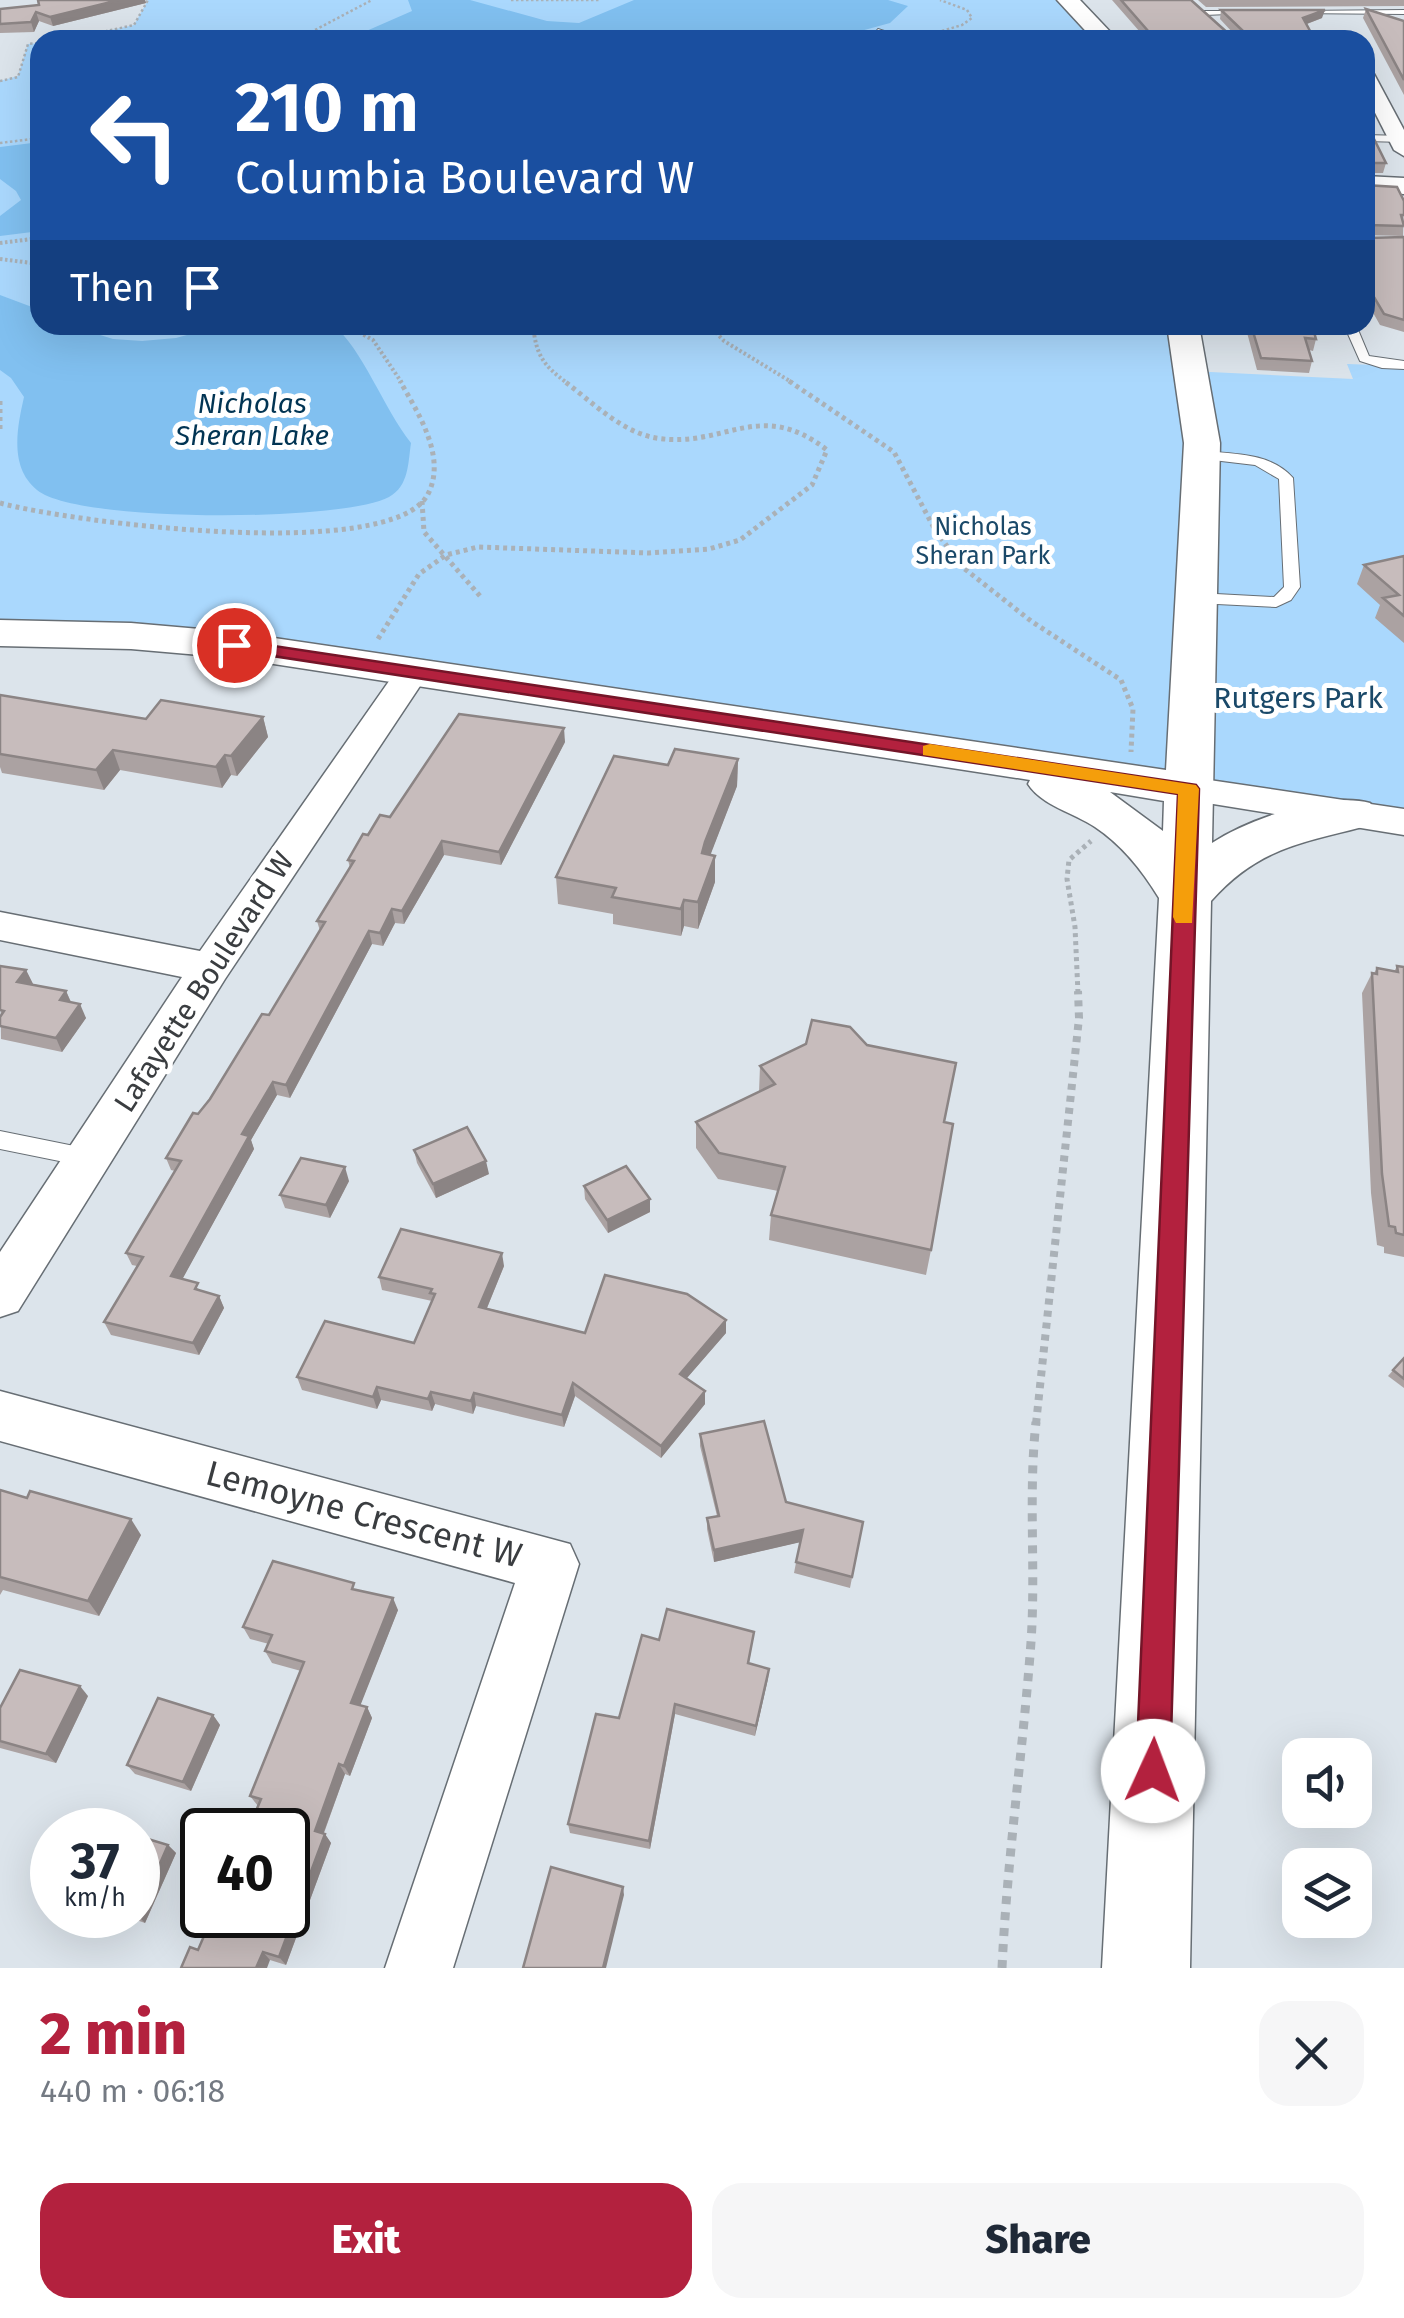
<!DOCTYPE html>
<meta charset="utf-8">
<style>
body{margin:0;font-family:"Fira Sans",sans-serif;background:#f6f6f7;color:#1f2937;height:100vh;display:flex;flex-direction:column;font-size:38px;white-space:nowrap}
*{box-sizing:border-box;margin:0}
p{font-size:32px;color:#747a83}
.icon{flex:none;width:55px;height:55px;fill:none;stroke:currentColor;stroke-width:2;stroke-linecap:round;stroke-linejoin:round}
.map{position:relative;height:1968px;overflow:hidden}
.panel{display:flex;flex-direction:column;background:#fff;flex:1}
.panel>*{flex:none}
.hud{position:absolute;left:30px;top:30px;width:1345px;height:305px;border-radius:30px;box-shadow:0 10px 40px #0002;background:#1a4fa0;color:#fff;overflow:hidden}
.buttons{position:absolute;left:1282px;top:1738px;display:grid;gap:20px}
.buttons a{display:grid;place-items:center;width:90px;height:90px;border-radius:20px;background:#fff;box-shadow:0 10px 40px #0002;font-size:50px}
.speed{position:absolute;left:30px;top:1808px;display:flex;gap:20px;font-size:50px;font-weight:700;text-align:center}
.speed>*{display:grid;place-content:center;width:130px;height:130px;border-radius:50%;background:#fff;box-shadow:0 10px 40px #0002;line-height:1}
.speed small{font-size:25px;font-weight:400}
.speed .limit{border:5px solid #111;border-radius:15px;background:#fff;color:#111}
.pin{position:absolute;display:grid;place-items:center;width:85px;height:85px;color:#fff;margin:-42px;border:5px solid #fff;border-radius:50%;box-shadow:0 2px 10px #0007}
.me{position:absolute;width:110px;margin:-55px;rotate:2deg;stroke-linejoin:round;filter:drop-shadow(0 0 8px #0008)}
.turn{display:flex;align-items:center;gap:35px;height:210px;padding:0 40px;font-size:45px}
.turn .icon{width:130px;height:130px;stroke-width:2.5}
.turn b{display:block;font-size:70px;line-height:85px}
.then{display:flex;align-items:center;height:95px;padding:0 40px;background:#0003;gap:20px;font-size:38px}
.round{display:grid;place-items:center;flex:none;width:105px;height:105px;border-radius:30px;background:#f6f6f7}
.headline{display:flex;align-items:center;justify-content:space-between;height:170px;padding:0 40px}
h1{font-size:60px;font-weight:800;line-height:75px;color:#b3213e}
.cta{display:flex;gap:20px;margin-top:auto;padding:20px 40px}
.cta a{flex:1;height:115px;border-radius:30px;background:#b3213e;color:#fff;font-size:40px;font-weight:800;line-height:115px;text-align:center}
.cta a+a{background:#f6f6f7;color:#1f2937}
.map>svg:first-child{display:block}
.green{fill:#aad8fd}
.water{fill:#81c0f0}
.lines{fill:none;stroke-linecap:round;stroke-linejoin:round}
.lane-casing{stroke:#676e74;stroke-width:2}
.street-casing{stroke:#676e74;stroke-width:3}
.secondary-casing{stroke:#676e74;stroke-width:3}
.path-far4{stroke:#aab1b7;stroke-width:2.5;stroke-dasharray:2.5 2.5;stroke-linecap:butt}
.path-far3{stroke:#aab1b7;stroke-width:4;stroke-dasharray:2.5 2.5;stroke-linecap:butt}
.path-far2{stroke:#aab1b7;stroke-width:5;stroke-dasharray:4 4;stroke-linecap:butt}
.path-far1{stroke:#aab1b7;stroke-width:8;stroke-dasharray:6 6;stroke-linecap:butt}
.path{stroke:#aab1b7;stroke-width:9;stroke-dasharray:8 8;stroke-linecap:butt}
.lane{fill:#fff;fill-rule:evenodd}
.street{fill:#fff;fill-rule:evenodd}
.secondary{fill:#fff;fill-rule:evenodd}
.wall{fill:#aba2a2}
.shaded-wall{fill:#8b8484}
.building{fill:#c7bcbc;stroke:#8b8484;stroke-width:2.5}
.route{fill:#b3213e;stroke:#741528;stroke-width:2.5}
.slow{fill:#f59e0b}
.labels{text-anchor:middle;stroke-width:10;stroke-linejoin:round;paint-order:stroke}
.far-park-label{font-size:25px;fill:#1a4969;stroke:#fff}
.far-water-label{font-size:28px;font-style:italic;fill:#013453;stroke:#fff}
.park-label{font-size:30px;fill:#1a4969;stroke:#fff}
.street-label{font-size:30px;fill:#3a3d40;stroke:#fff}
.near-street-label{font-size:35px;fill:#3a3d40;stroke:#fff}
</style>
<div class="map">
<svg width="1404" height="1968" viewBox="0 0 1404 1968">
<rect width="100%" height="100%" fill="#dce4eb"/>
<g class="green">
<path d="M148,0H1067L1104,40H66L134,25Z"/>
<path d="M40,43V325H1183L1190,371L1353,379L1347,364L1404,366V822L413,671L0,634V81L18,76L28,44Z"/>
</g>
<g class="water">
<path d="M408,0H470L547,21L579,23L634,0H888L908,6L890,23L828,40H361L364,32L412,11Z"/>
<path d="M40,142V231L0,236V216L21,200L16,191L0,179V147Z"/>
<path d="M0,295L40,310V325H68L113,339L142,341L176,338L223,325H333C362,348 384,409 411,443C408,463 409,486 389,497C343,522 76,523 37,490C9,467 17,428 24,397L11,378L0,370Z"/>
</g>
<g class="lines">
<defs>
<g id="lane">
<path d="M1404,10V14L1292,13L1296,11Z"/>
<path d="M1202,11H1247L1251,13L1205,15Z"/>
<path d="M878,29L906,38L907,40H895L875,33Z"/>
<path d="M1365,135L1404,136V142L1365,141Z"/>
<path d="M1344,325H1356L1369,356L1404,361V369L1382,368L1360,361Z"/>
<path d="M1201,451C1233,454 1270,452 1293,478L1300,587L1291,600L1276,607L1197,603L1189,598L1197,593L1274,597L1284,587L1279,479L1255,465L1196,458L1194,455Z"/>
<path d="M0,1131L89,1149L97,1152L100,1158L97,1164L89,1167L0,1149Z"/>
</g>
<g id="street">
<path d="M1365,68L1374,74L1404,130V156L1394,150L1365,93Z"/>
<path d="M413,661L425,664L430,671L225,979L18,1311L0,1317V1252L182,977L0,940V912L200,951L401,664Z"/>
<path d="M1189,777L1404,809V835L1176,798L1170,789L1176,780Z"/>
<path d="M0,1391L570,1544L579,1564L453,1968H385L515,1583L0,1441Z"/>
</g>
<g id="secondary">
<path d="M1057,0H1080L1118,40H1094Z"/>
<path d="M1365,176L1404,178V194L1365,192Z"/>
<path d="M1167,325H1199L1220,443L1212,843C1248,819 1329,791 1370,803L1378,814L1370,825C1304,843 1260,846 1211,901L1190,1968H1102L1159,898C1142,870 1122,845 1095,827C1074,813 1041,805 1028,784L1030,780L234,658L131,649L0,646V620L131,623L234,632L1166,770L1184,443ZM1110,792L1164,801L1163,831Z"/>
</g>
</defs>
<use href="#lane" class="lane-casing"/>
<use href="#street" class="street-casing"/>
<use href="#secondary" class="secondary-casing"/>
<g class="path-far4">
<path d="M511,0H600"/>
<path d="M918,38L962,25L972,18L967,10L940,0"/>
<path d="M66,40L134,25L148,0"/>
<path d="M304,40L315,30L372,0"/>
<path d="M0,81L18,77L28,44L40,43"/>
<path d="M0,143L40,138"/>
</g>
<g class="path-far3">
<path d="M0,243L40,238"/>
<path d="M0,259L40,264"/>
<path d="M346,325L373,340L402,383"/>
<path d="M533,325C536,355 543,365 567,383"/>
<path d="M709,325L724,341L793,383"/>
</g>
<g class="path-far2">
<path d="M789,381L894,452L934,528L961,566L1031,621L1121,680L1133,709L1131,752"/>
<path d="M0,401V433"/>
<path d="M422,501L424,532L480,596"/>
<path d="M0,503C69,522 392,564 428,494C447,457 418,413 400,381"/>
<path d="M378,639L419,574L446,555L478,547L649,553L709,549L740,540L812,485L827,450C759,397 725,449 656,438C621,432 591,401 564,381"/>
<path d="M1078,993L1075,927L1067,879L1069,860L1091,841"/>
</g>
<path class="path-far1" d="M1036,1424L1079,1018L1078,991"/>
<path class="path" d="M1002,1968C1007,1859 1023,1751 1031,1642C1036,1569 1028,1495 1036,1422"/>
<use href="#lane" class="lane"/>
<use href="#street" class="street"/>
<use href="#secondary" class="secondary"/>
</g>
<g class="wall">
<path d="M0,0H145L146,3L53,26L39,21L34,32L0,33V9L39,5L38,0Z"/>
<path d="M1112,0H1191L1230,35L1234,34L1220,19L1221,10L1322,18L1307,24L1315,40H1147Z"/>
<path d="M1198,0H1404V6L1206,7Z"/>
<path d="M1366,9L1404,21V95L1363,18Z"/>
<path d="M1365,138L1386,163L1383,173H1365V185L1404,201L1403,236L1365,235L1368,238L1404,237V332L1380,325L1367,302H1365Z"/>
<path d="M1245,325H1312L1316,339L1313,351L1309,350L1312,361L1309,373L1257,370Z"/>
<path d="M1404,556V643L1375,618L1380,605L1357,584L1364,565Z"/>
<path d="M0,695L146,719L263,717L268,737L237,776L231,775L222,788L120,770L104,790L2,773L0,767Z"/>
<path d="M565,742L501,865L444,855L404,924L395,923L383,946L372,944L290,1098L277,1095L251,1140L254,1149L182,1279L202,1291L219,1296L224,1308L199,1355L111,1335L104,1322L137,1266L132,1265L126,1253L175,1171L171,1170L166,1158L210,1099L269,1015L320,931L317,921L350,868L348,860L368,835L390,817Z"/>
<path d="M738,759L737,786L710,855L715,856V882L698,929L684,926L681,936L613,924V914L558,904L556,877L668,765Z"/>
<path d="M0,966L26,970L33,984L66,991L71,1002L86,1018L62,1052L1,1039Z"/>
<path d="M1397,966L1404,967V1257L1384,1253V1247L1377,1245L1371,1193L1362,993L1372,973H1374L1377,968L1394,972Z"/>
<path d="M867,1045L944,1122L931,1250L926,1275L769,1240L771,1215L778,1191L718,1179L696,1148V1122L759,1092L760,1066Z"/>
<path d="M414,1150L489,1174L436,1198L417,1163Z"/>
<path d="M349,1181L330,1218L285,1208L280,1195Z"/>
<path d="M584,1186L650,1199V1212L608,1233L585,1199Z"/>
<path d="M504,1266L487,1308L585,1333L726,1320V1333L686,1379L705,1404L661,1458L575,1396L564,1427L476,1406L473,1414L435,1404L432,1411L381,1400L377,1409L302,1390L297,1377L414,1343L432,1301L382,1290L379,1277Z"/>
<path d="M1404,1358V1388L1388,1376Z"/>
<path d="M700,1434L786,1502L863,1522L850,1588L794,1573L800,1542L714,1562L707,1529V1518L717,1516L700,1446Z"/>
<path d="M0,1490L141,1535L99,1616L3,1590L0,1595Z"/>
<path d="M357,1590L398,1610L360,1705L367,1707L372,1718L350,1776L345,1774L324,1833L331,1843L286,1965L270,1960L198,1950L258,1806L250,1796L301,1671L272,1663L265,1651L269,1644L250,1639L243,1627Z"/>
<path d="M754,1632L749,1663L769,1669L755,1736L675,1714L650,1849L570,1833L568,1824L659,1640Z"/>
<path d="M88,1696L56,1763L0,1748V1708Z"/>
<path d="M213,1715L220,1725L191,1791L135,1774L127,1765Z"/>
<path d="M168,1845L176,1853L145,1923L122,1915H138Z"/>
</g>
<g class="shaded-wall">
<path d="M119,0H145L146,3L53,26L50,17Z"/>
<path d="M1325,10L1322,18L1301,26L1303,18Z"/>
<path d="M36,12L39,21L34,32L31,22Z"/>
<path d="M263,717L268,737L237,776L231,756Z"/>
<path d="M564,728L565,742L501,865L499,852Z"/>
<path d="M113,750L120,770L104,790L96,770Z"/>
<path d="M225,755L231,775L222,788L216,767Z"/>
<path d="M738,759L737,786L705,869L702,853L705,842Z"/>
<path d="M442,841L444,855L404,924L402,911Z"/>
<path d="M715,856V882L698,929V902Z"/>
<path d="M684,900V926L681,936V909Z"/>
<path d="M392,909L395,923L383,946L380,933Z"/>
<path d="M369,931L372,944L290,1098L286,1085Z"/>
<path d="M26,970L33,984L17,982Z"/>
<path d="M66,991L72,1005L60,1000Z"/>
<path d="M80,1004L86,1018L62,1052L56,1038Z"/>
<path d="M273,1082L277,1095L251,1140L254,1149L177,1289L171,1276L242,1134Z"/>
<path d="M486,1161L489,1174L436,1198L433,1184Z"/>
<path d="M345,1167L349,1181L330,1218L326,1205Z"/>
<path d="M650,1199V1212L608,1233L607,1220Z"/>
<path d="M502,1253L504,1266L482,1320L479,1307Z"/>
<path d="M219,1296L224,1308L199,1355L193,1343Z"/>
<path d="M726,1320V1333L680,1386V1374Z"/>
<path d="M573,1383L575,1396L564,1427L562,1415Z"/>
<path d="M377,1387L381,1400L377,1409L373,1397Z"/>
<path d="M705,1391V1404L661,1458V1446Z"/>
<path d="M431,1392L435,1404L432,1411L428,1399Z"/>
<path d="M474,1393L476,1406L473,1414L471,1401Z"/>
<path d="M131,1519L141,1535L99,1616L88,1601Z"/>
<path d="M803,1530L801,1542L714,1562V1550Z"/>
<path d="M393,1598L398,1610L357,1714L351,1703Z"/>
<path d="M769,1669L768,1679L755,1736L756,1726Z"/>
<path d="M80,1686L88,1696L56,1763L46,1754Z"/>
<path d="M675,1704V1714L650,1849L649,1841Z"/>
<path d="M367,1707L372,1718L350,1776L344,1766Z"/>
<path d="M213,1715L220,1725L191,1791L183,1782Z"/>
<path d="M339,1764L345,1774L321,1840L315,1831Z"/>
<path d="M325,1834L331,1843L286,1965L279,1957Z"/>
<path d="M168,1845L176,1853L145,1923L137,1915Z"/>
<path d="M623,1887L624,1895L606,1968H603Z"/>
<path d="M263,1952L270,1960L267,1968H256Z"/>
</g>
<g class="building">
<path d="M38,0H119L50,17L36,12L31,22L0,24V9L39,5Z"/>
<path d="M1121,0H1191L1230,35L1243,31L1221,10H1325L1303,18L1315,40H1156Z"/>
<path d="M1366,9L1404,21V80Z"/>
<path d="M1365,138L1374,139L1386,163H1365V185L1397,187L1404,201V215H1401L1404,226L1368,225L1365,233Z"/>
<path d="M1365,235L1368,238L1404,237V320L1384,314L1371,292H1365Z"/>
<path d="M1251,325H1312L1316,339L1305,338L1312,361L1261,358Z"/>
<path d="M1404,556V616L1383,598L1399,595L1364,565Z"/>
<path d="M0,695L146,719L161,700L263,717L231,756L225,755L216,767L113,750L96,770L0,754Z"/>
<path d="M459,714L564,728L499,852L442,841L402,911L392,909L380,933L369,931L286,1085L273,1082L242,1134L249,1136L171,1276L198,1283L195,1289L219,1296L193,1343L104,1322L143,1257L126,1253L181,1161L166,1158L193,1113L198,1114L210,1099L262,1014L269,1015L325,922L317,921L354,861L348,860L363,834L368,835L380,815L390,817Z"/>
<path d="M675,749L738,759L705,842L702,853L715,856L698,902L684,900L681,909L612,897L616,888L556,877L614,756L668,765Z"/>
<path d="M0,966L26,970L17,982L66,991L60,1000L80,1004L56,1038L0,1026V1017L4,1011L0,1010Z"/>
<path d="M1397,966L1404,967V1235L1396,1233L1395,1227L1389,1226L1382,1174L1372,973L1377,974V968L1398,972Z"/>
<path d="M812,1020L850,1027L867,1045L956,1063L944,1122L953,1124L931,1250L771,1215L785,1167L719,1153L696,1122L775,1084L760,1066L806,1044Z"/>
<path d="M467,1127L486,1161L433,1184L414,1150Z"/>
<path d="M301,1158L345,1167L326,1205L280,1195Z"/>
<path d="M626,1166L650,1199L607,1220L584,1186Z"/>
<path d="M401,1229L502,1253L479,1307L585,1333L605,1275L687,1294L726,1320L680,1374L705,1391L661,1446L573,1383L562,1415L474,1393L471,1401L431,1392L428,1399L377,1387L373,1397L297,1377L325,1321L414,1343L435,1294L430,1293L432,1289L379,1277Z"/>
<path d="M1404,1358V1379L1393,1370Z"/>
<path d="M764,1421L786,1502L863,1522L852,1577L796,1562L803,1530L714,1550L707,1518L719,1516L700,1434Z"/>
<path d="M0,1490L27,1498L30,1491L131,1519L88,1601L0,1577Z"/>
<path d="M273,1561L354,1583L352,1589L393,1598L351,1703L367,1707L344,1766L339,1764L315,1831L325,1834L279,1957L263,1952L256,1968H181L190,1947L198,1950L213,1915H288V1830H248L261,1799L250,1796L304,1662L265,1651L272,1635L243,1627Z"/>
<path d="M667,1609L754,1632L748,1663L769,1669L756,1726L675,1704L649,1841L568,1824L596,1714L619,1718L642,1635L659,1640Z"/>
<path d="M20,1670L80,1686L46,1754L0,1741V1708Z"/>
<path d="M158,1698L213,1715L183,1782L127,1765Z"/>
<path d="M138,1836L168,1845L138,1914Z"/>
<path d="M551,1867L623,1887L603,1968H523Z"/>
</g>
<path class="route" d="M234,640L1196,785L1199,789L1170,1771L1165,1783L1153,1788L1141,1783L1136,1771L1178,794L227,649L225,645Z"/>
<path class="slow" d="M930,744L1196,785L1199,789L1192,923H1176L1173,917L1178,794L923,755V746Z"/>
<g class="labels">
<g class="far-park-label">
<text x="983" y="535">Nicholas<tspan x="983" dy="29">Sheran Park</tspan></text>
</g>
<g class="far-water-label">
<text x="252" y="413">Nicholas<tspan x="252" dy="32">Sheran Lake</tspan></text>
</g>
<g class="park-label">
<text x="1298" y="708">Rutgers Park</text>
</g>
<g class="street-label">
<text transform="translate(204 982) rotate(-57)" y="10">Lafayette Boulevard W</text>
</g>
<g class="near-street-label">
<text transform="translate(364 1514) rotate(15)" y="12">Lemoyne Crescent W</text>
</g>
</g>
</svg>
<div class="buttons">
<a><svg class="icon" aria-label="sound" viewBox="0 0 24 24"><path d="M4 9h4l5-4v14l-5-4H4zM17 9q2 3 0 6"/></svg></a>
<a><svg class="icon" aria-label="layers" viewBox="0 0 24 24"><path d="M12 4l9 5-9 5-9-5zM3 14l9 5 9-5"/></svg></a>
</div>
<div class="speed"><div>37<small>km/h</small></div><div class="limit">40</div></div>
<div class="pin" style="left:234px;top:645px;background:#d93025"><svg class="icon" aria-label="arrive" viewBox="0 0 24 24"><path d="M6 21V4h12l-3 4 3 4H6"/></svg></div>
<svg class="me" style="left:1153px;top:1771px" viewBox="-20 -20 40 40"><circle r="19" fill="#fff"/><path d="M0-13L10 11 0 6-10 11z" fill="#b3213e"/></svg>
<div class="hud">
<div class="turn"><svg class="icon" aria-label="left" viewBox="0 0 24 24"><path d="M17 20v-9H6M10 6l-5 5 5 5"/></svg><div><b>210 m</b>Columbia Boulevard W</div></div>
<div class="then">Then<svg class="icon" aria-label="arrive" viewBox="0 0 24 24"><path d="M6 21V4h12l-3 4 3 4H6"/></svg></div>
</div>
</div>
<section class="panel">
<div class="headline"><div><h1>2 min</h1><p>440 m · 06:18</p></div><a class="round"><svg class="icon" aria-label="close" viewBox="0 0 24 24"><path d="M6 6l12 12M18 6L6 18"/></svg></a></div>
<div class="cta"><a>Exit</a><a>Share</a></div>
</section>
